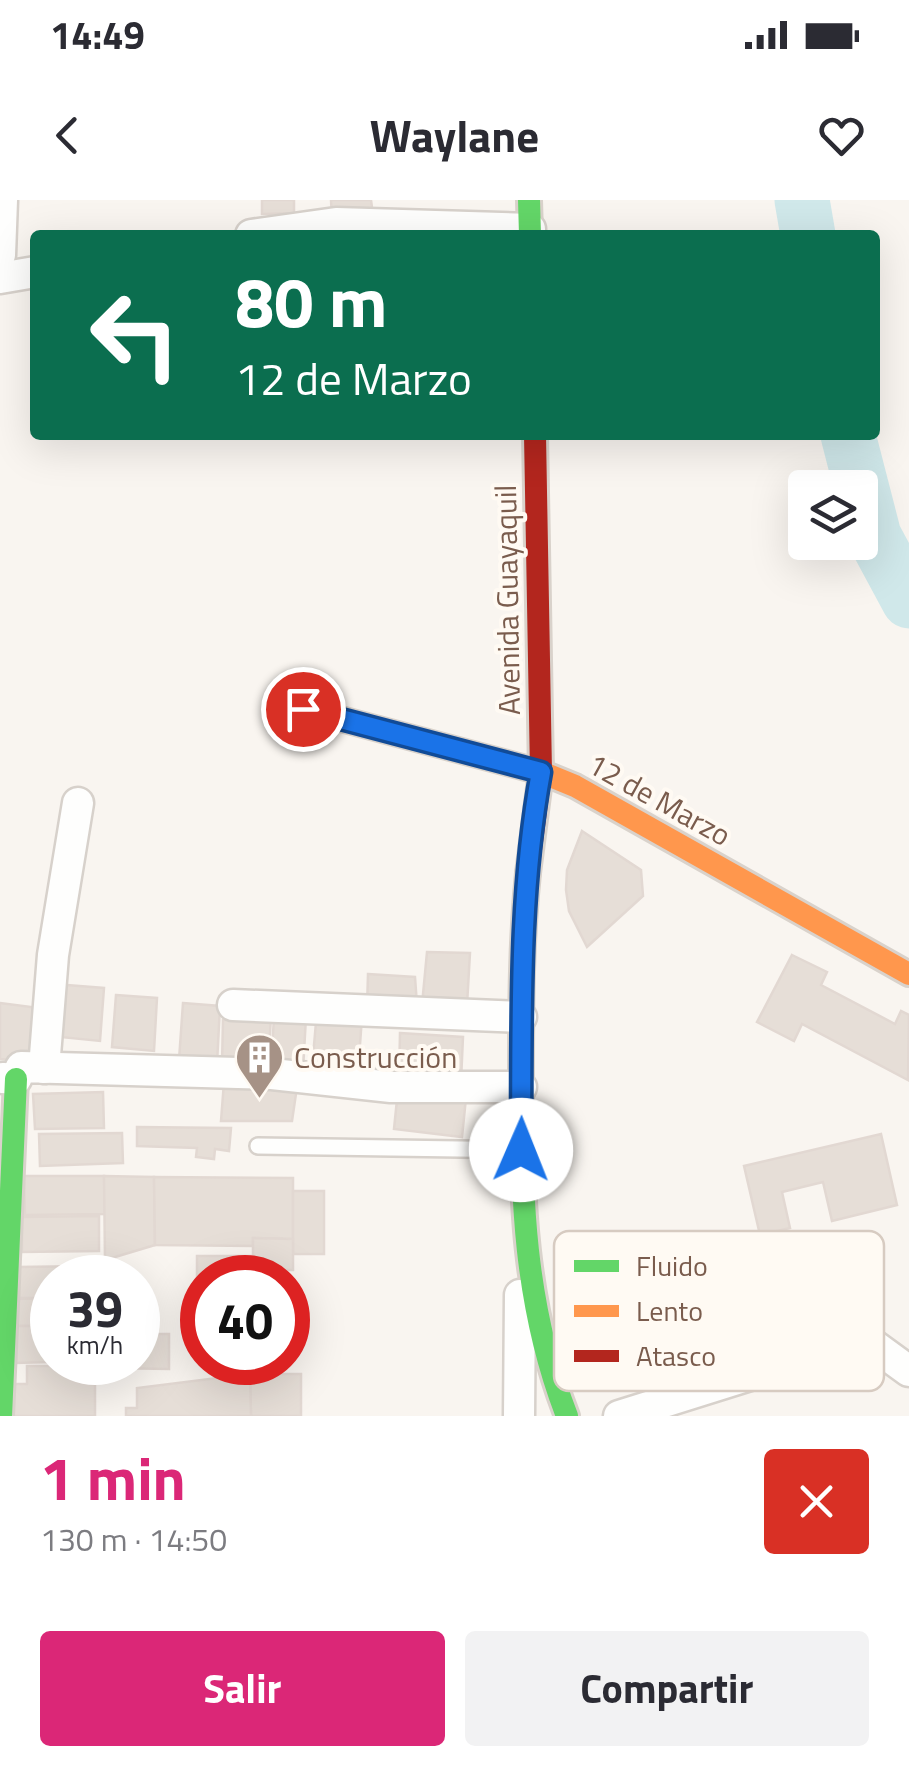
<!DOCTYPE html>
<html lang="es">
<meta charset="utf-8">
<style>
body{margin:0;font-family:"Titillium Web",sans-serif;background:#f2f2f3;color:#2b2b33;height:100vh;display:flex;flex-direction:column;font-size:38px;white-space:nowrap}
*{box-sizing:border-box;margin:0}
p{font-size:32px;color:#7c7c81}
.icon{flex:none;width:55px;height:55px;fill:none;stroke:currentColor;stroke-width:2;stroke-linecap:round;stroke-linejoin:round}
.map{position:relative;height:1216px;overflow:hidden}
.sheet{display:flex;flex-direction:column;background:#fff;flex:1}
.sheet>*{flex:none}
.guide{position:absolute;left:30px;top:30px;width:850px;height:210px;border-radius:10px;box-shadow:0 10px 40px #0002;background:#0b6e4f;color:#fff;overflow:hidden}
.fabs{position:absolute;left:788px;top:270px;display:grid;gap:20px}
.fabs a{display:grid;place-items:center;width:90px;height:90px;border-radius:10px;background:#fff;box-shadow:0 10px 40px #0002;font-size:50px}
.speed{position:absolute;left:30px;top:1055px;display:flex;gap:20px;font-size:50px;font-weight:700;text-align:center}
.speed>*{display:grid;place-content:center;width:130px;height:130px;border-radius:50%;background:#fff;box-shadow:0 10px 40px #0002;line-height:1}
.speed small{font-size:25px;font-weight:400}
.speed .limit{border:15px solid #d22;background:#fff;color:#111}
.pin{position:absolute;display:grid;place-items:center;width:85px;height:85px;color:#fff;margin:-42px;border:5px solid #fff;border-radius:50%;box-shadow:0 2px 10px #0007}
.me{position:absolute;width:110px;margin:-55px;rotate:1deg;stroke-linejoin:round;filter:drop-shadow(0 0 8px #0008)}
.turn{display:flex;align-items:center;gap:35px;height:210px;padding:0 40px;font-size:45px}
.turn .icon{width:130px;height:130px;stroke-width:2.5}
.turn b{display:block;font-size:70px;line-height:85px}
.round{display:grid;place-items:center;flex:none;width:105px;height:105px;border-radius:10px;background:#f2f2f3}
.headline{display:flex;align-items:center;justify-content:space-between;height:170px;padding:0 40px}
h1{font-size:60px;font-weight:700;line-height:75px;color:#db2777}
.action{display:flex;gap:20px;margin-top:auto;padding:20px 40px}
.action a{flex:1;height:115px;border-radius:10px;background:#db2777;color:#fff;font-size:40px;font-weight:700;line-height:115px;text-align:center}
.action a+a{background:#f2f2f3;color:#2b2b33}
.status{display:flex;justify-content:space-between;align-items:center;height:70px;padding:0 50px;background:#fff;direction:ltr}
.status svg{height:28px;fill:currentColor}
header{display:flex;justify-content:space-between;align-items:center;height:130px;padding:0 40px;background:#fff;font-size:45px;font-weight:700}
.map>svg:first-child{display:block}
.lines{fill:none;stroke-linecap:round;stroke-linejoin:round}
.river{stroke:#d0e8ea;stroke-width:55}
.building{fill:#e6ded7;stroke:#e2d8d2;stroke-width:2.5}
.lane-casing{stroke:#d7d1cb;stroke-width:20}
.street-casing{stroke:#d7d1cb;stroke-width:35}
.fast-casing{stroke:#d9d2cb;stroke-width:28}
.slow-casing{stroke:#d9d2cb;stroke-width:28}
.jam-casing{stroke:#d9d2cb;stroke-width:28}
.lane{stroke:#fefefd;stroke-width:15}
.street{stroke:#fefefd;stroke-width:30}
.fast{stroke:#63d668;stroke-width:22}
.slow{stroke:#ff974d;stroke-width:22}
.jam{stroke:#b3261e;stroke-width:22}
.route-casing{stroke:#114b97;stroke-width:25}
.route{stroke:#1a73e8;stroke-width:18}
.labels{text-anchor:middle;stroke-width:8;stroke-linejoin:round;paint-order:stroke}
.street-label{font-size:30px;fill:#7a5c4d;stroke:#fffaf3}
.poi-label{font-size:30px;fill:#7a5c4d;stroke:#fffaf3;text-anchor:start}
.key{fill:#fffaf3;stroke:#d7cbc1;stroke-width:2.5}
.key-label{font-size:28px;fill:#7a5c4d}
</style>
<div class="status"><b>14:49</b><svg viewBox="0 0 49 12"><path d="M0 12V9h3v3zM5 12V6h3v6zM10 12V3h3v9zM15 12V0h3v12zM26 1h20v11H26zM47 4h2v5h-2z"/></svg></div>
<header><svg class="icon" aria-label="back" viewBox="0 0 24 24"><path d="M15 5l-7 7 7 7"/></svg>Waylane<svg class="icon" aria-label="heart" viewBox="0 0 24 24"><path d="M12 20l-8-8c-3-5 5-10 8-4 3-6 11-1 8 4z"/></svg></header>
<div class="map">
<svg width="909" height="1216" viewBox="0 0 909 1216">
<rect width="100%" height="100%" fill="#f9f5f0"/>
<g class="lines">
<g class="river">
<path d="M802,0L808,35"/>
<path d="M848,235L874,336L909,401"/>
</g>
</g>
<g class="building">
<path d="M262,0H294V13L262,14Z"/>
<path d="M331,0H371L373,15L332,18Z"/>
<path d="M582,631L641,670L643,696L587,747L569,711L566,690L567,670Z"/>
<path d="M427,752L470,753L467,805H422Z"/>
<path d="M792,755L827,772L821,785L895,824L901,811L909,815L908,880L802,824L794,841L757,822Z"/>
<path d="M368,774L415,777L417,805L367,808Z"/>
<path d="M54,784L104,788L100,841L50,836Z"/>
<path d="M116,795L157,798L154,851L112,847Z"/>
<path d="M0,803L39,808L34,862L0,859Z"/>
<path d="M183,803L220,806L217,864L179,860Z"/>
<path d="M317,811L362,817L358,872L312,868Z"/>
<path d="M271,817L268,865L222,864L223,820Z"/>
<path d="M274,817H306L303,870L271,868Z"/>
<path d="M400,833L463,837L461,881L399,878Z"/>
<path d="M298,880L292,921H221L224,882Z"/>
<path d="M398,890L466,898L462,937L394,929Z"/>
<path d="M103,892L104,928L35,929L33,894Z"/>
<path d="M137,927L231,928L229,951L215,949L214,959L196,957L197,948L137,946Z"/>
<path d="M122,933L123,963L40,966L39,934Z"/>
<path d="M881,934L897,1005L832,1021L823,982L782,992L790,1028L760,1035L744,966Z"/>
<path d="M24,976H104L105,1014L25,1015Z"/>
<path d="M104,976L154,977L155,1045L105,1060Z"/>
<path d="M154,977L293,978V1039L253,1038V1046L155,1045Z"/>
<rect x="293" y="991" width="31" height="63"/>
<path d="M99,1016V1051L22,1052V1017Z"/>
<path d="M253,1038L293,1039V1070H285V1078H253Z"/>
<path d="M197,1056H253V1078H202V1133H197Z"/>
<path d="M90,1066V1078H52V1098H19L18,1067Z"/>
<path d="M52,1098V1126H14V1099Z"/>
<path d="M14,1126H52V1162L15,1163Z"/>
<path d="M138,1134H169V1169L108,1168V1162H138Z"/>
<path d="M27,1166H95V1216H8V1184H27Z"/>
<path d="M250,1174H301V1216H251Z"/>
<path d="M250,1174L251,1216H126V1208H137V1188Z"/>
</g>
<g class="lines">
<defs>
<path id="lane" d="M258,946L521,950"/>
<g id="street">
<path d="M251,35L336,23L530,29"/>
<path d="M0,55L2,0"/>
<path d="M0,78L35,72"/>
<path d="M233,805L521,817"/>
<path d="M44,868L53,755L78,603"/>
<path d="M3,878L16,879L21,867L272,874L391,887H521"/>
<path d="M519,1216L520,1095"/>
<path d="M619,1216L865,1139L909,1171"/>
</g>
<g id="fast">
<path d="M529,0L530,35"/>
<path d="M528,673C521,741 521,810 521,879C521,995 524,1106 567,1216"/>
<path d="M1,1216L16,879"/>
</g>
<path id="slow" d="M303,509L541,572L575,586L909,774"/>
<path id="jam" d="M528,673L541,572L535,235"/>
</defs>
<use href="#lane" class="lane-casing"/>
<use href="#street" class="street-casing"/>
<use href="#fast" class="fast-casing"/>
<use href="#slow" class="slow-casing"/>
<use href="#jam" class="jam-casing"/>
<use href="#lane" class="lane"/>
<use href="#street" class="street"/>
<use href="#fast" class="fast"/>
<use href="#slow" class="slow"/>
<use href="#jam" class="jam"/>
</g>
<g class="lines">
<defs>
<path id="route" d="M303,509L541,572C518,696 522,824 521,950"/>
</defs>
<use href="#route" class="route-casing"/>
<use href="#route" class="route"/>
</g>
<defs>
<symbol id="building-pin" viewBox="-11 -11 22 30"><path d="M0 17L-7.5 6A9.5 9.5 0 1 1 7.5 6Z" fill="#a69286" stroke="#fffaf3"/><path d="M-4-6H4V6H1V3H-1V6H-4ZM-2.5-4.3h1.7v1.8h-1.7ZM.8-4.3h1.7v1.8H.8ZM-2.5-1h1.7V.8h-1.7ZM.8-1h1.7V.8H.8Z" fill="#fff"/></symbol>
</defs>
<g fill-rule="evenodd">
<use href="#building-pin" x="232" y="830" width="55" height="75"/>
</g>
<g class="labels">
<g class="street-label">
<text transform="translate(508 400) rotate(-91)" y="10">Avenida Guayaquil</text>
<text transform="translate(659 600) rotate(29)" y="10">12 de Marzo</text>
</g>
<g class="poi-label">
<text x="294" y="868">Construcción</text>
</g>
</g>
<rect x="554" y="1031" width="330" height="160" rx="15" class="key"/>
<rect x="574" y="1060" width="45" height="12" fill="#63d668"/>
<rect x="574" y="1105" width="45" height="12" fill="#ff974d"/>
<rect x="574" y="1150" width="45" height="12" fill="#b3261e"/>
<g class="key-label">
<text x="636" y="1076">Fluido</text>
<text x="636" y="1121">Lento</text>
<text x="636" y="1166">Atasco</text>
</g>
</svg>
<div class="fabs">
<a><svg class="icon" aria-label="layers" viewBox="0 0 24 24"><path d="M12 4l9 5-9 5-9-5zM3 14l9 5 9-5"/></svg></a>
</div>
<div class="speed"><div>39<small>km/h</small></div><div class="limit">40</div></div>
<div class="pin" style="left:303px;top:509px;background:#d93025"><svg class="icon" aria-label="arrive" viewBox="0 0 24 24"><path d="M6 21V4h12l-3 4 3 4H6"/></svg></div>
<svg class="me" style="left:521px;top:950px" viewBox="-20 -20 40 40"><circle r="19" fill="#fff"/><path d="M0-13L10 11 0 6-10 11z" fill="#1a73e8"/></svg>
<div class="guide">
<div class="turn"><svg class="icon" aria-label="left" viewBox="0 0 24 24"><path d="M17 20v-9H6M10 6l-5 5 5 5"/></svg><div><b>80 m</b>12 de Marzo</div></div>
</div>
</div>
<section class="sheet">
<div class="headline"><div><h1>1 min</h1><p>130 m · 14:50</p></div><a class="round" style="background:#d93025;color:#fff"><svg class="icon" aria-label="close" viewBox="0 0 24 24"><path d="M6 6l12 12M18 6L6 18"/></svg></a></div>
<div class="action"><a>Salir</a><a>Compartir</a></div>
</section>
